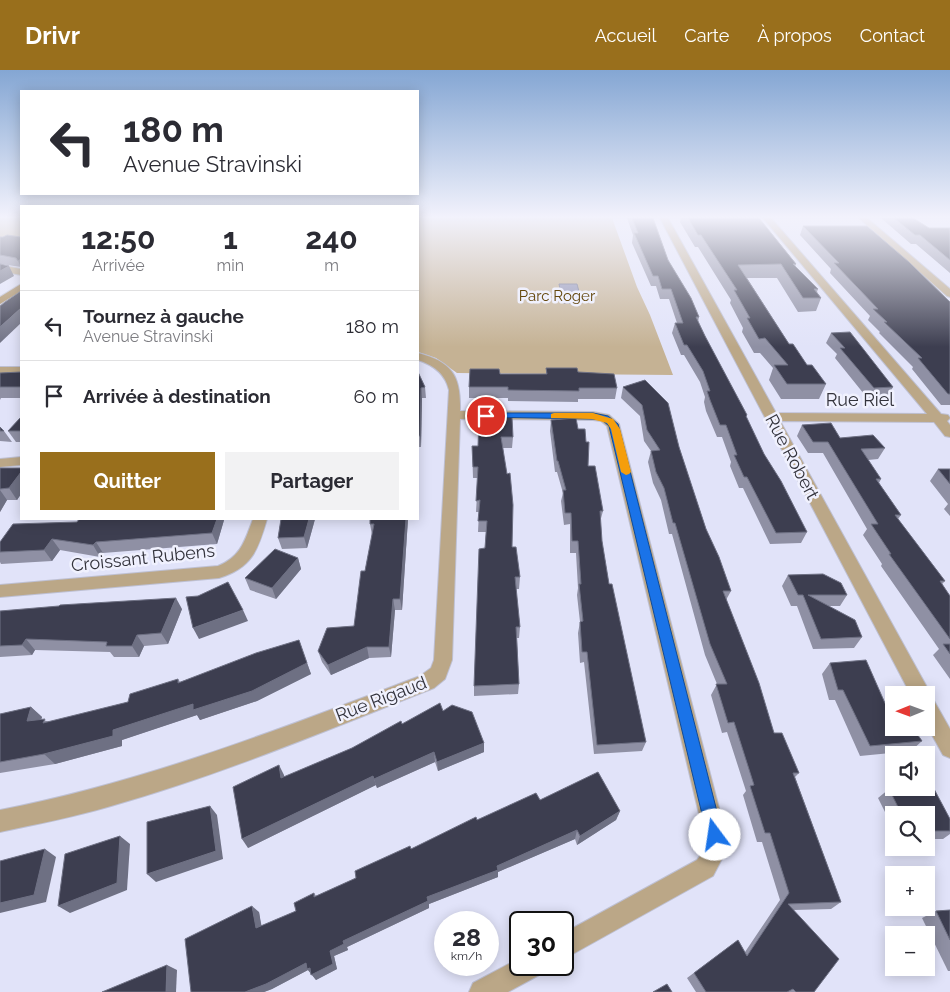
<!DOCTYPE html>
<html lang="fr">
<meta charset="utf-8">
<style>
body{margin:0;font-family:Raleway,sans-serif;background:#f2f2f3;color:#2b2b33;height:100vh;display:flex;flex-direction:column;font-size:19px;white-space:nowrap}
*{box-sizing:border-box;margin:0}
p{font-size:16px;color:#7c7c81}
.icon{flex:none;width:28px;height:28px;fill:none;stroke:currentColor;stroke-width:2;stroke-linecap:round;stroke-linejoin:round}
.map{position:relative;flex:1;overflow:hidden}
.sheet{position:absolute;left:20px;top:135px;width:399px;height:315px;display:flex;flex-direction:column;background:#fff;border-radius:0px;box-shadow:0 2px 12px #0003}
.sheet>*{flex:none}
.hud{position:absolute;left:20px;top:20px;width:399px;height:105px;border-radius:0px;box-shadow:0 2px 12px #0003;background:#fff;color:#2b2b33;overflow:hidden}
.needle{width:32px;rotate:269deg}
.tools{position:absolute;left:885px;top:616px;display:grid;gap:10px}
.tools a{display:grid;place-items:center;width:50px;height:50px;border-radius:0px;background:#fff;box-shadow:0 2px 12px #0003;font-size:25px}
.speed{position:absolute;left:434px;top:841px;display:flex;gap:10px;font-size:25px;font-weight:700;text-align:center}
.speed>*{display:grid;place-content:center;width:65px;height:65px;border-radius:50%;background:#fff;box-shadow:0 2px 12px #0003;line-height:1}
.speed small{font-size:12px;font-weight:400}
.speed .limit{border:2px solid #111;border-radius:8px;background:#fff;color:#111}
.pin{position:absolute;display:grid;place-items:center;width:42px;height:42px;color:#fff;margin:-21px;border:2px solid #fff;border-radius:50%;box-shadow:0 1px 5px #0007}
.me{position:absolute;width:55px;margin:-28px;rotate:346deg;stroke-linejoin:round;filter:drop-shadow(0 0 4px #0008)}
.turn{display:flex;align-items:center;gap:18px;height:105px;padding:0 20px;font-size:22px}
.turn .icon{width:65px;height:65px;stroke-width:2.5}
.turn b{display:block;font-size:35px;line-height:42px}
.eta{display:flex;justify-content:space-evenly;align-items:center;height:85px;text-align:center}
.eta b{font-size:30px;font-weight:700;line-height:35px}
.primary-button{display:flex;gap:10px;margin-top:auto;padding:10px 20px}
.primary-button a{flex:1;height:58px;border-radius:0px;background:#996f1c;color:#fff;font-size:20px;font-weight:700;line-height:58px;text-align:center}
.primary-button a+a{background:#f2f2f3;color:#2b2b33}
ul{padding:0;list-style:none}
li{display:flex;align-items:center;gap:15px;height:70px;padding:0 20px;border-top:1px solid #e1e1e2}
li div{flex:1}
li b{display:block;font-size:19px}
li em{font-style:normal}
header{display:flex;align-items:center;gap:30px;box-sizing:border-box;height:70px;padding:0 25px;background:#996f1c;color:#fff}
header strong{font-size:24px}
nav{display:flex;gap:28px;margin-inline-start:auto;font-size:18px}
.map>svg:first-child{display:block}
.green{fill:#c5b294}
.water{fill:#8f91b3;stroke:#73758f}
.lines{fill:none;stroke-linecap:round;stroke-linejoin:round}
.street-casing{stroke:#bec0d3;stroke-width:2}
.secondary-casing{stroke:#bec0d3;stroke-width:2}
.street{fill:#bba787;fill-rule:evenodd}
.secondary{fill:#a68858;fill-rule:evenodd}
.wall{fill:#8f90a4}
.shaded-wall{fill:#6e7083}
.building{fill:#3d3e50;stroke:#6e7083}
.route{fill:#1a73e8;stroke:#114b97}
.slow{fill:#f59e0b}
.labels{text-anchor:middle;stroke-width:5;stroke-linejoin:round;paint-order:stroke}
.far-park-label{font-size:15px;fill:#64470d;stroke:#f0f1fe}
.street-label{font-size:18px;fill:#33333c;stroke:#f0f1fe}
</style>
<header>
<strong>Drivr</strong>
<nav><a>Accueil</a><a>Carte</a><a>À propos</a><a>Contact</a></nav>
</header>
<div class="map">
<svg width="950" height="922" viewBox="0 0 950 922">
<rect width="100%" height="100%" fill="#e1e3f9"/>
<g class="green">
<path d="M0,148H21V166L0,167Z"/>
<path d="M418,148H612L637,217L650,245L673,305L457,303L436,288L418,282Z"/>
</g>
<path class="water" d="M559,214H577L582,233H563Z"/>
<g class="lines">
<defs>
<g id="street">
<path d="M660,148H668L776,343L927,344L763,148H771L941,344L948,345L950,348L947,351L950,355V367L945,366L934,352L780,351L928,619L930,625L929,628L933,629L950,659V688L943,685L926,654V625H911Z"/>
<path d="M859,148H867L950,219V227L947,226Z"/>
<path d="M0,195L21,199V205L0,201Z"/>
<path d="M418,283C453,292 461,307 460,341L593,342L609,345L619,354L726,765L725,783L713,806L562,890V864L697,790C704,782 704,775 704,765L607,356L601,351L593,350L460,349L452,590L445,609L434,618C327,660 221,705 111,736C74,747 37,754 0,762V740C148,711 280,659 420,606L431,598L434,590L449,320C445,303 433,295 418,290Z"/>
<rect x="0" y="297" width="21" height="6"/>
<path d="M21,387V395L0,397V389Z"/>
<path d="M253,449H267C258,480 252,498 219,508L0,527V515L218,496C241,487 245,470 253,449Z"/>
<path d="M520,888V895H544L541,904L508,922H469L473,913Z"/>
</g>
<path id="secondary" d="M21,214V221L0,234V227Z"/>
</defs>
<use href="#street" class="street-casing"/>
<use href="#secondary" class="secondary-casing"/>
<use href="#street" class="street"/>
<use href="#secondary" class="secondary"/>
</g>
<g class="wall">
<path d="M627,148H653L668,190L699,247L698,252L764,384L807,462L801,473L770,474L743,418H739L730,396L731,392L722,367H717L706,341L704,332L705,327L700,312L684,285H681L672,263L675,253H677L669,229H660L656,216H651L632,173L633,165Z"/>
<path d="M681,148H759L796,194L795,197L818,219L817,222L821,228L816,241L798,242L777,208H747L789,274L807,295L826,314L819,329H781L769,310L773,298L760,283H754L742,262L743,258L730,233L731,230L698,177H695L680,152Z"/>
<path d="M881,148H913L929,158H950V203L916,174H911Z"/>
<path d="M803,156L950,232V335H941L912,299L913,297L879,263L880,262L868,250L870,246L830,203L831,199L800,165Z"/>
<path d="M0,167H21V197L0,194Z"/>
<path d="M831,263L893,317L887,328L868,329L835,288L837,284L826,273Z"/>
<path d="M546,298L578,302L617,318L615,329H578V332L508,331V328H469V317L500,304H546Z"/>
<path d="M21,302V328H1L0,330V303Z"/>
<path d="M418,302L425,317L426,328H422L421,377H418Z"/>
<path d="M645,310L679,377L706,459L731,521L726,530L774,663L799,703L795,707L841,832L831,839L794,840L814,922H696L687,908L738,870L745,882L780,830L762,772H757L743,725L746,721L727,662L722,663L711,625L717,614L705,585L672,464H669L661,430L653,413L648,392L651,381L644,371L640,346L621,328L623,317Z"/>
<path d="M21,347V372H16L8,361Z"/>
<path d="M479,349L513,367L512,378H503L512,477L520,507L519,519H516L520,557L519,568H517L519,614L518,624L474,626V616L486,462H478L479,442H476L478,408H473L472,376H478Z"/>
<path d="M551,350L578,359L586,372L588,396L603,441L600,452L602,471L609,514L646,672L642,681L594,684L584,592L580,593L578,563L580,552L577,525L578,518L576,483H570V454L564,455L561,431L563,423L557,402H555L550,361Z"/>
<path d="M802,355L840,368L885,378L878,389L868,390L881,409L879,413L901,445L898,449L945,511L942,514L950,526V609L933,585L939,579L881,496L882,494L863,465L867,459L823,383H808L797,366Z"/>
<path d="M0,357L4,361L12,372L0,371Z"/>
<path d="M0,398H21V424L17,430H7L0,442Z"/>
<path d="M938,399H950V446L944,439L948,434L930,411Z"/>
<path d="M281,449H315L307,478L282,479L278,468Z"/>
<path d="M408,449L402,540H395L391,587L369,588L331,605L322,592L318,581L354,556L372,465L370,454Z"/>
<path d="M224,450L217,474L103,483L100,487L60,480L52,491L1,494L0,492V472Z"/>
<path d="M298,488L301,499L276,529L250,520L245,508Z"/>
<path d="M788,505L847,525L840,536H828L862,567L854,578L813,579L797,536H791L782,516Z"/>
<path d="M182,539L168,574L144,576L139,587H114L110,582L35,580L32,585L0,587V541Z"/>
<path d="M299,570L311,604L257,631L200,650L197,645L122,670V676L55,694L0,703V644L31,637L42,647L41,649L49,652L128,632L178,609L180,612Z"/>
<path d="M830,593L922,671L911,681L860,686L835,630H829L822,604Z"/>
<path d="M443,641L484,673V682L438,701L435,692L377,718L376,715L248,778L284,705V707L352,678L402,654Z"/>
<path d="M889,719L950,749V764L943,769H926V745H894V760L878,728Z"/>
<path d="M540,730L620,741L616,750L577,775L575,769L498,802V807L429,834V838L347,877L348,880L334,886L337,899L316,910L308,900L272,919L264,922H191L259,842L261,856L296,841L314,823L316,826L356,808L411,779L477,750Z"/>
<path d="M950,840V901H948L922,848L936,841Z"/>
</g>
<g class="shaded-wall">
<path d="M21,189V197L18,191Z"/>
<path d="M9,196L14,206L0,214V201Z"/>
<path d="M21,238V253L0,273V257Z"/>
<path d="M421,318L422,328L421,377L420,366Z"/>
<path d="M21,402V424L17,430L9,418Z"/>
<path d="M0,420L7,430L0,442Z"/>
<path d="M217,449H224V450L217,474L212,463Z"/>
<path d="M309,449H315L307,478L304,467Z"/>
<path d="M406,449H408L402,540L400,529Z"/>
<path d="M52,469L60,480L52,491L44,480Z"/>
<path d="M96,472L103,483L100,487L93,475Z"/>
<path d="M298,488L301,499L276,529L272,518Z"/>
<path d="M176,528L182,539L168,574L161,563Z"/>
<path d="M393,529L395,540L391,587L389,577Z"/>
<path d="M243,540L248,551L199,569L193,558Z"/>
<path d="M137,565L144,576L139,587L132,576Z"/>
<path d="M26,569L35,580L32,585L22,575Z"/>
<path d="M367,577L369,588L331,605L328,595Z"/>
<path d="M307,593L311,604L257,631L200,650L197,645L122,670V676L55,694L44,684Z"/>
<path d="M31,637L42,647L38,661L27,651Z"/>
<path d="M484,673V682L438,701L437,692Z"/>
<path d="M434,682L435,692L377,718L374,709Z"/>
<path d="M279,695L284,705L286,717L281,708Z"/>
<path d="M373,706L376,715L248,778L242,769Z"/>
<path d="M210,736L217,745L223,789L156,812L147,804Z"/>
<path d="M620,741L616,750L577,775L580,766Z"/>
<path d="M577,760L575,769L498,802V807L429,834V838L347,877L348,880L334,886L337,899L316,910L308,900L272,919L264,922H245L330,881L343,871L427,827Z"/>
<path d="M120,766L130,774L127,820L70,843L58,836Z"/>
<path d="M45,779L56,787L46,832L0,843V833Z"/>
<path d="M252,836L259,842L263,864L256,858Z"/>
<path d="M167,895L177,900L176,922H166Z"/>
</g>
<g class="building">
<path d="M632,148H653L668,190L691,228L699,247H696L705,266L747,345L746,346L764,384L781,411L807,462L776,463L747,407H744L734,385H737L726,355H720L710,330L707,321H710L703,301L687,275H684L675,253H683L671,219H662L658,206H653L634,163H638Z"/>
<path d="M688,148H759L796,194H793L818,219H814L821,228H803L781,194L738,195L789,274H793L807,295H812L826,314H787L774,295H788L765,268L759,269L747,248H750L734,220H737L701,165H698Z"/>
<path d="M894,148H913L929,158H950V190L920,165H915Z"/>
<path d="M803,156H867L909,192L950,232V324H948L918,288H922L884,252H887L873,239H878L834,193H839Z"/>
<path d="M7,165L21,167V189L18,191L16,188L0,185V167H3Z"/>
<path d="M0,194L9,196L0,201Z"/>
<path d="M21,221V238L0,257V236L5,232Z"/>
<path d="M850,262L893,317L874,318L840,278H845L831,263Z"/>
<path d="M546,298H577L578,302L614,304L617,318H579V321L508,320V317H469L470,299H499L500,304H547Z"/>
<path d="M21,302V317H0V303Z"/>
<path d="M418,302L425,317L421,318L420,366H418Z"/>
<path d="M645,310L668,333L679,377L706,459L719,487L731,521H723L759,613L774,663H782L799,703H793L841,832L788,834L839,889L814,922H796L793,919L787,922H706L694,903L738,870L747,886L789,823L770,763H765L750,716L754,715L734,652L728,653L716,614H727L710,574L675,453H673L664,418L656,402L651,381L660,380L647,360L642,335L623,317Z"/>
<path d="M21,347V361H8Z"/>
<path d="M512,347L513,367H501L507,404L510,403L513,435L512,477H516L520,507H515L520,557H516L519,614L474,616L479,479L485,478L487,451H478L480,430L476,431L478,397H473L472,376H478L479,349Z"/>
<path d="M576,348L578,359H585L586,372H589L588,396H595L603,441H600L602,471L609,514H612L646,672L597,675L587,582H582L580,552L583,551L579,514H581L578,471H572L571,443H565L563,420H566L558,391H557L551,350Z"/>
<path d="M831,353L840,368L873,365L885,378L861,379L881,409H876L901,445H895L945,511H940L950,526V569L889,484H891L871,454H878L828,372H813L802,355Z"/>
<path d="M0,357L4,361H0Z"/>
<path d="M0,398H21V402L9,418L0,419Z"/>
<path d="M938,399H950V414Z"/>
<path d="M79,449H217L212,463L96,472L93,475L52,469L44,480L0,482V472L13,454L77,452Z"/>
<path d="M281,449H309L304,467L278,468Z"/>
<path d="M370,449H406L400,529H393L389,577H367L328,595L318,581L327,558L354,556L361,501H365L374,454H370Z"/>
<path d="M275,479L298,488L272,518L245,508Z"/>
<path d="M823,504L841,513L847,525H808L855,550L862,567L821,569L803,525H798L788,505Z"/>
<path d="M228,512L243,540L193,558L186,527L198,526Z"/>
<path d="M176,528L161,563L137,565L132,576H106L107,572L26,569L22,575L0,576V541L59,536L60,535Z"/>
<path d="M299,570L307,593L252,621L193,640V634L113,660V666L44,684L0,692V644L31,637L27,651L45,649L43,653L128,632L130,624L178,609V613L256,583Z"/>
<path d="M943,574H950V584Z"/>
<path d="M866,590L888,640L894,639V658H913L922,671L870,676L843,620H838L830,593Z"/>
<path d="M440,633L443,641L452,635L472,642L484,673L437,692L434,682L374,709L373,706L242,769L233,717L279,695L281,708L352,678L401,651L402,654Z"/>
<path d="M598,702L620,741L580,766L577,760L497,796L498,800L427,827L428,831L343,871L344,874L330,881L333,894L311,905L310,898L307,899L306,893L266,914L245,922H191L185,869L252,836L256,858L296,841L294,833L314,823V827L356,808L355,801L410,776L411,779L476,747L477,750L536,723L540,730Z"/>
<path d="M926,717H933L950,749V761H926V745H902L889,719Z"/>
<path d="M210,736L216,781L147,804V752Z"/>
<path d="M120,766L117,813L58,836L65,784Z"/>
<path d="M45,779L34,825L0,833V791Z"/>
<path d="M950,840V870L936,841Z"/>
<path d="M167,895L166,922H102Z"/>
<path d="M667,914L672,922H653Z"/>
</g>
<linearGradient id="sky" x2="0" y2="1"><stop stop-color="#84a6d3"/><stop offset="0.53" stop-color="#f2f2fc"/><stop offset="1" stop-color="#f2f2fc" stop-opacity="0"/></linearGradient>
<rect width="950" height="277" fill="url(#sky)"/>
<path class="route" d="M486,343H593L608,346L618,354L723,765L721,771L715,773L709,771L707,765L609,356L602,350L593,349L482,347V344Z"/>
<path class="slow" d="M554,343H593L613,349L620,359L631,402L629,404L626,405L621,402L611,359L607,353L592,349L551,348V344Z"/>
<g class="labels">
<g class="far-park-label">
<text x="557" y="231">Parc Roger</text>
</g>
<g class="street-label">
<text x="860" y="336">Rue Riel</text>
<text transform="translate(792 387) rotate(62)" y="6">Rue Robert</text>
<text transform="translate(143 488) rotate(-6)" y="6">Croissant Rubens</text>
<text transform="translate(381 629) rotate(-21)" y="6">Rue Rigaud</text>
</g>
</g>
</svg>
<div class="tools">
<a><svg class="needle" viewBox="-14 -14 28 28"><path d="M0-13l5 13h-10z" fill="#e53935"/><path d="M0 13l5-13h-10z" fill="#7c7c81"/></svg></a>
<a><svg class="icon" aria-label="sound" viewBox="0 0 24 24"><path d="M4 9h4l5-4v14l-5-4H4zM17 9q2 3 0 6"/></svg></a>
<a><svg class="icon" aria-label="search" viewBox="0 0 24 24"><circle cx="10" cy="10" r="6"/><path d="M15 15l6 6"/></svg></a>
<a>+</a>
<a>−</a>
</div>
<div class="speed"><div>28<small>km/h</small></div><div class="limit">30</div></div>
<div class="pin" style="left:486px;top:346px;background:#d93025"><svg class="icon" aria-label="arrive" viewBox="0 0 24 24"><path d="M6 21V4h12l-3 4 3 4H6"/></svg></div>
<svg class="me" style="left:715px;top:765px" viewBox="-20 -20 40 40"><circle r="19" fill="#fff"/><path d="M0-13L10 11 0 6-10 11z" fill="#1a73e8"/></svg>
<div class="hud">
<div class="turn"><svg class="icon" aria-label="left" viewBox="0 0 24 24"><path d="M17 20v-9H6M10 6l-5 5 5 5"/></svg><div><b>180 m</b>Avenue Stravinski</div></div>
</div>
<section class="sheet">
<div class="eta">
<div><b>12:50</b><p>Arrivée</p></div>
<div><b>1</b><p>min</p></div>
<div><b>240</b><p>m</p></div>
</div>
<ul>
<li><svg class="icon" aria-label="left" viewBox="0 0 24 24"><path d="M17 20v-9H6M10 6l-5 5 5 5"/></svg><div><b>Tournez à gauche</b><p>Avenue Stravinski</p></div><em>180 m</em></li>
<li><svg class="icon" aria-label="arrive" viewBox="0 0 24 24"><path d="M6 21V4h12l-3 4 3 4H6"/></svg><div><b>Arrivée à destination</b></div><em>60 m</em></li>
</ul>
<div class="primary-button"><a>Quitter</a><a>Partager</a></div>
</section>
</div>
